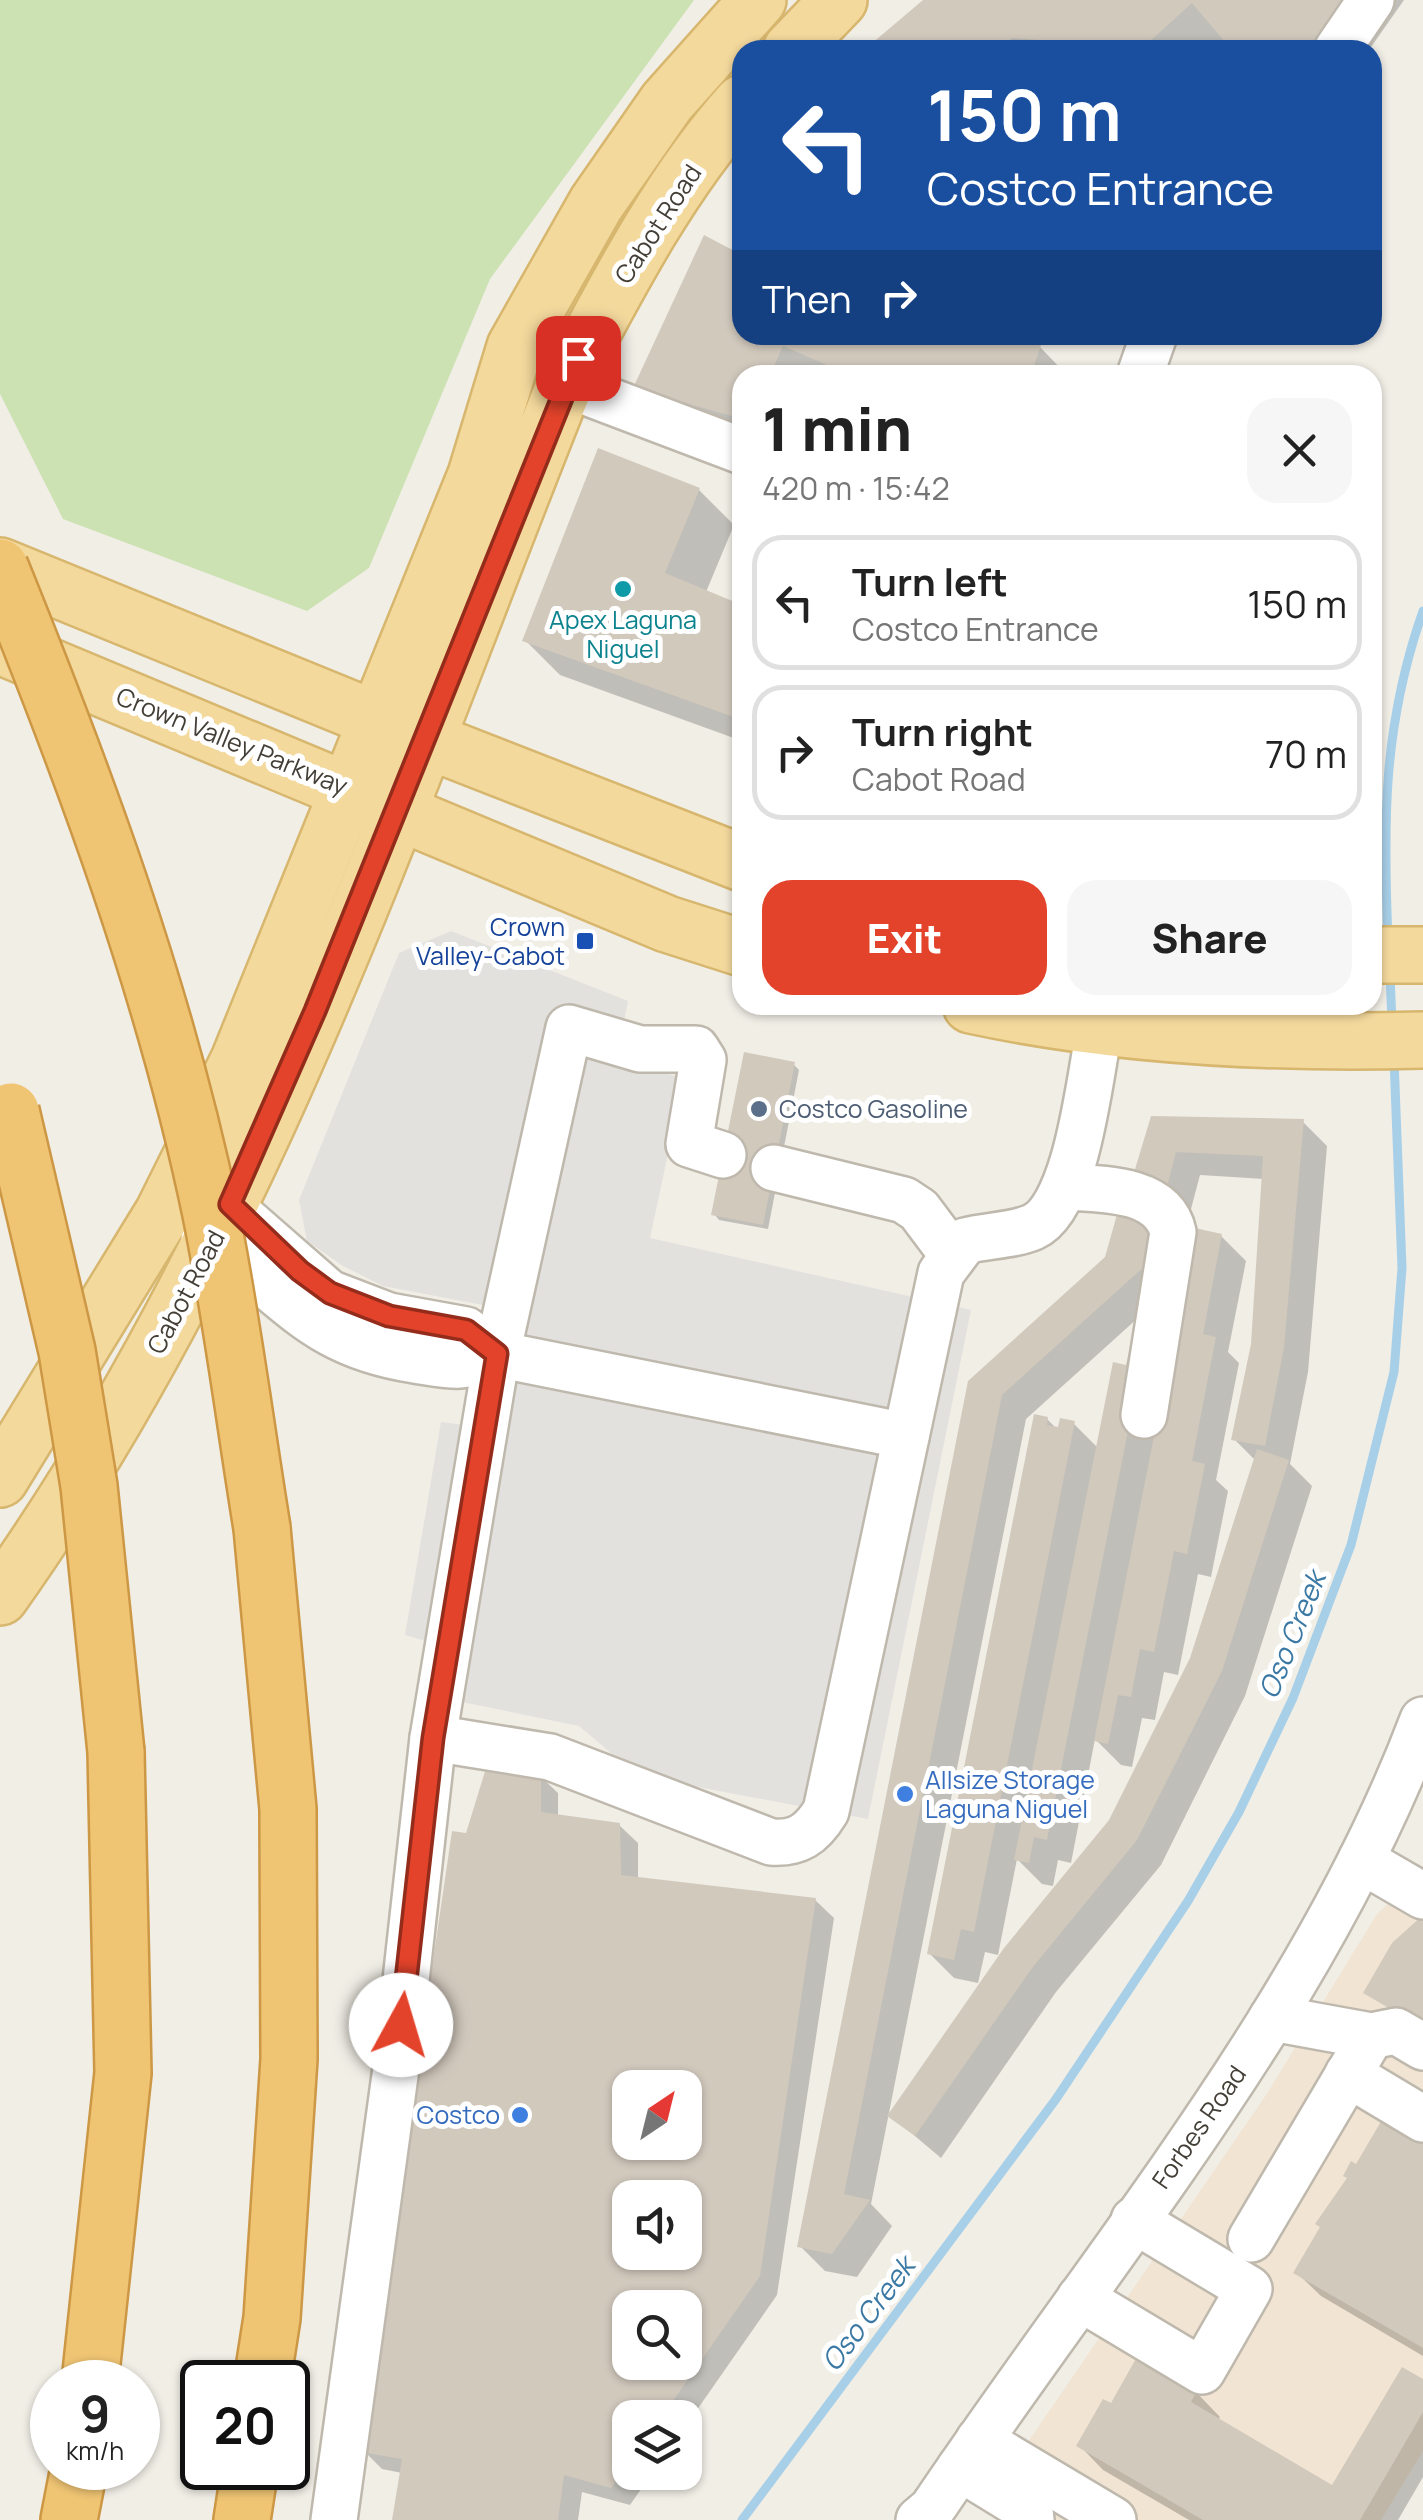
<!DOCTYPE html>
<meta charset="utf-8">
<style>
body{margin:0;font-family:Manrope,sans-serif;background:#f6f6f6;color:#222;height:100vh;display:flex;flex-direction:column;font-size:38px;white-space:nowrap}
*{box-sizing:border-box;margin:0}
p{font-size:32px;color:#767676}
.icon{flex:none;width:55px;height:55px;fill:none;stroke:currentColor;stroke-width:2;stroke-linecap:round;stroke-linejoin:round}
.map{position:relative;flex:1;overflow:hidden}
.panel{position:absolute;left:732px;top:365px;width:650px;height:650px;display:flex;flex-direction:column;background:#fff;border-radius:30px;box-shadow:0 2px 8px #0004}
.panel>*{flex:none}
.hud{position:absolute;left:732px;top:40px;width:650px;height:305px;border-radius:30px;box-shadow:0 2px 8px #0004;background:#1a4fa0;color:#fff;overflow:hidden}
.needle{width:65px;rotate:35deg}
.controls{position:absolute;left:612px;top:2070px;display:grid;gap:20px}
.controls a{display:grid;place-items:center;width:90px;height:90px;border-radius:20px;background:#fff;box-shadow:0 2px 8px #0004;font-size:50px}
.speed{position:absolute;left:30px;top:2360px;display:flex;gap:20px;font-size:50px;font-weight:700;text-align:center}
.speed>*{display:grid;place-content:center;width:130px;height:130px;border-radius:50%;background:#fff;box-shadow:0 2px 8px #0004;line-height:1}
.speed small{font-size:25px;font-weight:400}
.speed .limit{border:5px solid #111;border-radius:15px;background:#fff;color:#111}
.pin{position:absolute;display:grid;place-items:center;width:85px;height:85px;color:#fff;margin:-42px;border-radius:20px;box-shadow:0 5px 15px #0006}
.me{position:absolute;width:110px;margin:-55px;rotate:6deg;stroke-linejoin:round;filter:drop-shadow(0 0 8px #0008)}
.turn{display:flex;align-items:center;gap:35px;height:210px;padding:0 30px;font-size:45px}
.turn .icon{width:130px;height:130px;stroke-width:2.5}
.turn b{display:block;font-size:70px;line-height:85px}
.then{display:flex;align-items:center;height:95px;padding:0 30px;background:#0003;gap:20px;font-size:38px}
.round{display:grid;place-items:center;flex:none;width:105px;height:105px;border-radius:30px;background:#f6f6f6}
.head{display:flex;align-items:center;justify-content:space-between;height:170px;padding:0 30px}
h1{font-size:60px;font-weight:800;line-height:75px}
.primary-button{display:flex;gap:20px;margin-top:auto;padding:20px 30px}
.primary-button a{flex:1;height:115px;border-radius:30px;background:#e4432b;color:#fff;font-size:40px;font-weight:800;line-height:115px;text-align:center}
.primary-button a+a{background:#f6f6f6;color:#222}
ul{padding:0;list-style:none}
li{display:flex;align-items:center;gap:30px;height:135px;margin:0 20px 15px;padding:0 10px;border:5px solid #e0e0e0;border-radius:30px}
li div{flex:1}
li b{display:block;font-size:38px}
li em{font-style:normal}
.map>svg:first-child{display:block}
.commercial{fill:#f1e4d3}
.green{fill:#cde2b3}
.parking{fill:#e3e1de}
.shadow{fill:#0003;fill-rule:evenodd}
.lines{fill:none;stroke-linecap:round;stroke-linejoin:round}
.stream{stroke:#a8cfe8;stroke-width:9}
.building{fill:#d2c9bd;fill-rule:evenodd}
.minor-casing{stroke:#bfb8ad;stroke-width:50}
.major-casing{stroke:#d7b66e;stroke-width:60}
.highway-casing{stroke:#cd9845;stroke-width:60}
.minor{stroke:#fff;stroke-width:45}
.major{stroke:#f4d99d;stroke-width:55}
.highway{stroke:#efc473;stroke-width:55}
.highway-bridge-casing{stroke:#cd9845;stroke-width:60;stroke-linecap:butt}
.highway-bridge{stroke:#efc473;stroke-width:55}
.route-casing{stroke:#942c1c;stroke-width:25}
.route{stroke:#e4432b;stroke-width:18}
.culture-dot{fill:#0f9aa8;stroke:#fff;stroke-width:4}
.transit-dot{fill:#1a4fb4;stroke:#fff;stroke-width:4}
.service-dot{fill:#5c6f8a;stroke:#fff;stroke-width:4}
.shop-dot{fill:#3f7fe0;stroke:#fff;stroke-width:4}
.labels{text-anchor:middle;stroke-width:10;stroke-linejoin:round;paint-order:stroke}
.street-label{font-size:25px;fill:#433e36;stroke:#fff}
.culture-label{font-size:25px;fill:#0d838f;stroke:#fff}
.transit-label{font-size:25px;fill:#164399;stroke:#fff;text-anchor:end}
.service-label{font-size:25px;fill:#4e5e75;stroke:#fff;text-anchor:start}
.shop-label{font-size:25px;fill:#366cbe;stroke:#fff;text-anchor:start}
.water-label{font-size:28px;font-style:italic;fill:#3b79a4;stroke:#fff}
</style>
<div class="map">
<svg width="1423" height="2520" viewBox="0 0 1423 2520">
<rect width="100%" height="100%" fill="#f1eee6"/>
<path class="commercial" d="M1423,1871V2451L1381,2520H1006L1021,2452L1266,2095L1377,1914Z"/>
<path class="green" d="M0,0H694L490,279L369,568L307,611L63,519L0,394Z"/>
<path class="parking" d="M451,931L628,1001L623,1026L660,1071L684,1079L650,1238L971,1310L868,1819L693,1786L612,1754L579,1726L418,1693L429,1642L405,1635L441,1422L465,1425L488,1306L383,1286L343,1266L307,1241L299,1200L399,953Z"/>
<g class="shadow">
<path d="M927,0H1404L1369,50H1236L1225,38L1213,50H868Z"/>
<path d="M705,239L742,258V335H1008L1040,347L1067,375H742V443L636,388Z"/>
<path d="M699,490L734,525L706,592L742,608V741L560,675L525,640Z"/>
<path d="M794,1065L799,1070L768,1229L719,1220L714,1214Z"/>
<path d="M1153,1118L1303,1122L1327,1146L1308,1372L1290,1464L1312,1486L1245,1696L1161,1865L1056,1992L941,2158L890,2115L1111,1821L1192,1659L1256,1461L1234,1439L1253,1345L1264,1179L1200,1175L1191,1209L1161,1200Z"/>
<path d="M1120,1214L1170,1289L1026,1419L871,2204L892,2226L857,2277L825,2271L800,2246L971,1382L1107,1258Z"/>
<path d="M1221,1236L1246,1261L1228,1352L1239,1363L1216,1480L1228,1491L1211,1577L1198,1574L1178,1675L1164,1672L1155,1720L1142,1718L1132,1767L1121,1765L1095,1739L1071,1863L1058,1860L1053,1886L1042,1884L1017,1859L998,1955L985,1952L978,1983L954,1978L930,1954L1047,1419L1060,1432L1074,1424L1098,1448L1128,1368Z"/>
<path d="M539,1775L558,1793V1817L619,1825L638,1843V1880L815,1900L834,1918L777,2295L685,2427V2418H630V2472H653L630,2505L582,2492L578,2520H394L402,2473L382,2469L364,2451L468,1836ZM630,2088H685V2142H630ZM630,2198H685V2252H630ZM630,2308H685V2362H630Z"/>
<path d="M1423,2137V2356L1321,2296L1296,2272L1357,2168Z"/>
<path d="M1423,2382V2477L1398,2520H1189L1103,2470L1079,2445L1111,2407L1196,2392L1220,2417L1218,2420L1333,2488Z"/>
</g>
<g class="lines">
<g class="stream">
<path d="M1388,939C1383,820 1383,725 1423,611"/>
<path d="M1390,974L1392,1023"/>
<path d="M742,2520L1056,2099L1188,1901L1239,1812L1293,1698L1351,1545L1394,1372L1402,1268L1394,1059"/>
</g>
</g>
<g class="building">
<path d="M923,0H1345L1310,50H1232L1192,3L1140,50H1045L1037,40L1012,38L999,50H864Z"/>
<path d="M704,235L742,255V335H1015L1041,345L1031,375H850L783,346L770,375H742V419L633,388Z"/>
<path d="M598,448L700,488L665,573L742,605V720L522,641Z"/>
<path d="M742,518V549L733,546Z"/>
<path d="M744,1052L795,1062L763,1225L711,1215Z"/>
<path d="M1151,1116L1304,1119L1284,1347L1265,1446L1231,1440L1251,1344L1263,1156L1176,1152L1167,1186L1133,1176Z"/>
<path d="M1118,1211L1159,1223L1147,1264L1002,1395L844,2194L870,2200L832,2254L797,2247L968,1381L1105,1257Z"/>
<path d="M1195,1228L1222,1234L1203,1334L1216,1337L1192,1461L1205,1464L1187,1554L1174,1551L1154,1652L1140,1649L1131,1697L1118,1695L1108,1744L1094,1741Z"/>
<path d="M1130,1348L1144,1350L1047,1840L1034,1837L1029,1863L1014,1860L1113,1362L1126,1365Z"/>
<path d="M1034,1414L1048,1417L1047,1425L1058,1427L1060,1418L1075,1421L974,1932L961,1929L954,1960L927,1954Z"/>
<path d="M1257,1449L1289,1460L1222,1671L1137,1840L1032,1968L915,2136L887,2116L1004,1948L1109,1820L1190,1658Z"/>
<path d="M487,1765L541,1772V1812L620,1823L621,1875L816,1898L760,2276L661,2418H630V2461L611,2488L564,2475L558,2520H392L402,2459L361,2452L452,1831L466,1833ZM630,2088H685V2142H630ZM630,2198H685V2252H630ZM630,2308H685V2362H630Z"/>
<path d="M1423,1915V2028L1363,1993L1392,1943Z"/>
<path d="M1386,2113L1423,2134V2348L1293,2273L1320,2227L1315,2224L1347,2178L1343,2176L1351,2161L1356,2164Z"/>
<path d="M1138,2355L1197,2390L1191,2402L1332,2485L1402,2367L1423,2379V2412L1360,2520H1203L1076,2446L1103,2399L1111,2403Z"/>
</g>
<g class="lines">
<defs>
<g id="minor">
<path d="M1337,50L1371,0"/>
<path d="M1140,375L1154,335"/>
<path d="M565,384L742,451"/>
<path d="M774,1168L904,1200L919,1210L952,1254"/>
<path d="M202,1182L329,1293L389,1316L466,1330L497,1354L906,1436"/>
<path d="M1066,1187C1103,1189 1163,1188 1173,1232L1144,1415"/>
<path d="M204,1239C288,1291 306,1343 415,1360C452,1366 463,1370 497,1354"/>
<path d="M433,1738L550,1757L771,1842C798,1844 812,1834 826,1811L941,1273L965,1241C987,1235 1012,1236 1033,1227C1078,1207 1090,1073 1100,1026"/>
<path d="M1361,1860L1423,1896"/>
<path d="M1272,2018L1371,2036L1396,2031L1423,2047"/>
<path d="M1348,2074L1423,2119"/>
<path d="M1251,2239L1371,2036"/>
<path d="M1080,2298L1202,2371L1249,2289L1134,2220"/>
<path d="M979,2440L1113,2520"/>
<path d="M960,2468L1030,2511L1031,2520"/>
<path d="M334,2520L397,2061L433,1738L497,1354L569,1028L640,1049H696L703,1060L689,1144L723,1155"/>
<path d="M919,2520L932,2509C1104,2253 1313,2011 1423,1720"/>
</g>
<g id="major">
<path d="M791,50L839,0"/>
<path d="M0,566L424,739L742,863"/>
<path d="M0,646L667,924L742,948"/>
<path d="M1372,955H1423"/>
<path d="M971,1005C1119,1037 1272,1044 1423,1040"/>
<path d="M0,1479L163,1213L239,1060L476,475L515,347L596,204L667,102L758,0"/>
<path d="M0,1597C261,1231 399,797 565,384C616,288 669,184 742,103"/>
</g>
<g id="highway">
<path d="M262,1528L288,1809L289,2059L272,2318L262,2382"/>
<path d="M90,2382L123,2073L116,1752"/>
<path d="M69,2520L79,2468"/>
<path d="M242,2520L250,2468"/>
</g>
</defs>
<use href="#minor" class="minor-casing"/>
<use href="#major" class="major-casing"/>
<use href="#highway" class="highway-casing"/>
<use href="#minor" class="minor"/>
<use href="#major" class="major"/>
<use href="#highway" class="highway"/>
<defs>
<g id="highway-bridge">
<path d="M0,567C85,777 165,992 211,1214C232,1318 245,1424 262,1528"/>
<path d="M11,1111L67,1351L89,1486L116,1752"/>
</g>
</defs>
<use href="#highway-bridge" class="highway-bridge-casing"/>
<use href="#highway-bridge" class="highway-bridge"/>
</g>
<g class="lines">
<defs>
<path id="route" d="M401,2025L433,1738L497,1354L466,1330L389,1316L330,1293L300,1271L230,1204L315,1011L578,358"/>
</defs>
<use href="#route" class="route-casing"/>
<use href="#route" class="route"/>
</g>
<circle class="culture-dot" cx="623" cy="589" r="10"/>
<rect class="transit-dot" x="575" y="931" width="20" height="20" rx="5"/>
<circle class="service-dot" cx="759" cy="1109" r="10"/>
<g class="shop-dot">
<circle cx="905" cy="1794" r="10"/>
<circle cx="520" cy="2115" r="10"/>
</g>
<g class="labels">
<g class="street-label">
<text transform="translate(658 224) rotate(-57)" y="9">Cabot Road</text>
<text transform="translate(232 741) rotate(22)" y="9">Crown Valley Parkway</text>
<text transform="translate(186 1292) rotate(-62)" y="9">Cabot Road</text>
<text transform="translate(1199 2127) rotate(-55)" y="9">Forbes Road</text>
</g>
<g class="culture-label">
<text x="623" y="629">Apex Laguna<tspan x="623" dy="29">Niguel</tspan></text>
</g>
<g class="transit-label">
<text x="565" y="936">Crown<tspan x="565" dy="29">Valley-Cabot</tspan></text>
</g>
<g class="service-label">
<text x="779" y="1118">Costco Gasoline</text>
</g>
<g class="shop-label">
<text x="925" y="1789">Allsize Storage<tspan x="925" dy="29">Laguna Niguel</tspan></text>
<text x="500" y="2124" text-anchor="end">Costco</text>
</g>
<g class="water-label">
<text transform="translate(1292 1635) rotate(-68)" y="10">Oso Creek</text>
<text transform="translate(868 2314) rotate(-53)" y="10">Oso Creek</text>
</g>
</g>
</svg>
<div class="controls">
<a><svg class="needle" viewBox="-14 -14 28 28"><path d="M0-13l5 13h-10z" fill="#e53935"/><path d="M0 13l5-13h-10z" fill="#767676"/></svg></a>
<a><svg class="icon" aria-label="sound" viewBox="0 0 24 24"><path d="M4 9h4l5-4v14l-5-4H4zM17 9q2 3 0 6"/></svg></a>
<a><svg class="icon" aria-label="search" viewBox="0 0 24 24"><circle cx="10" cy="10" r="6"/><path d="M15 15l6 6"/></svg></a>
<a><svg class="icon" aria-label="layers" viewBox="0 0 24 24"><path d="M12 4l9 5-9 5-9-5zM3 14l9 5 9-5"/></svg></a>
</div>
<div class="speed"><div>9<small>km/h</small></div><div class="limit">20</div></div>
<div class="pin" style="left:578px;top:358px;background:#d93025"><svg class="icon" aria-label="arrive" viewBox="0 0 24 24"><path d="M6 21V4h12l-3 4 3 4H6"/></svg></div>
<svg class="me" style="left:401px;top:2025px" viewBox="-20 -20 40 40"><circle r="19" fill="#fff"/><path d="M0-13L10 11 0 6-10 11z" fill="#e4432b"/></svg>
<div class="hud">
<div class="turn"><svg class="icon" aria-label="left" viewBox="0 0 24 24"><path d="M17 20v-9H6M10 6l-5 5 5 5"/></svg><div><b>150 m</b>Costco Entrance</div></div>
<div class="then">Then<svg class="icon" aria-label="right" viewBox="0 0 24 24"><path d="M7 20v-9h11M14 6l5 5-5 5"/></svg></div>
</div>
<section class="panel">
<div class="head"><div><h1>1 min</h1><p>420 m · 15:42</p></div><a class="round"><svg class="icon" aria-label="close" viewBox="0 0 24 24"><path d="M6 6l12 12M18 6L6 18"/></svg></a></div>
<ul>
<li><svg class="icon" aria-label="left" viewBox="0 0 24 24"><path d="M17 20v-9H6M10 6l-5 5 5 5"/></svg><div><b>Turn left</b><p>Costco Entrance</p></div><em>150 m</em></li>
<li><svg class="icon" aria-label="right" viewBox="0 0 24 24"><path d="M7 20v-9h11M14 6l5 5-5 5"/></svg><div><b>Turn right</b><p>Cabot Road</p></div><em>70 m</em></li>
</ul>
<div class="primary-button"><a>Exit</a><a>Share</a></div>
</section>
</div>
